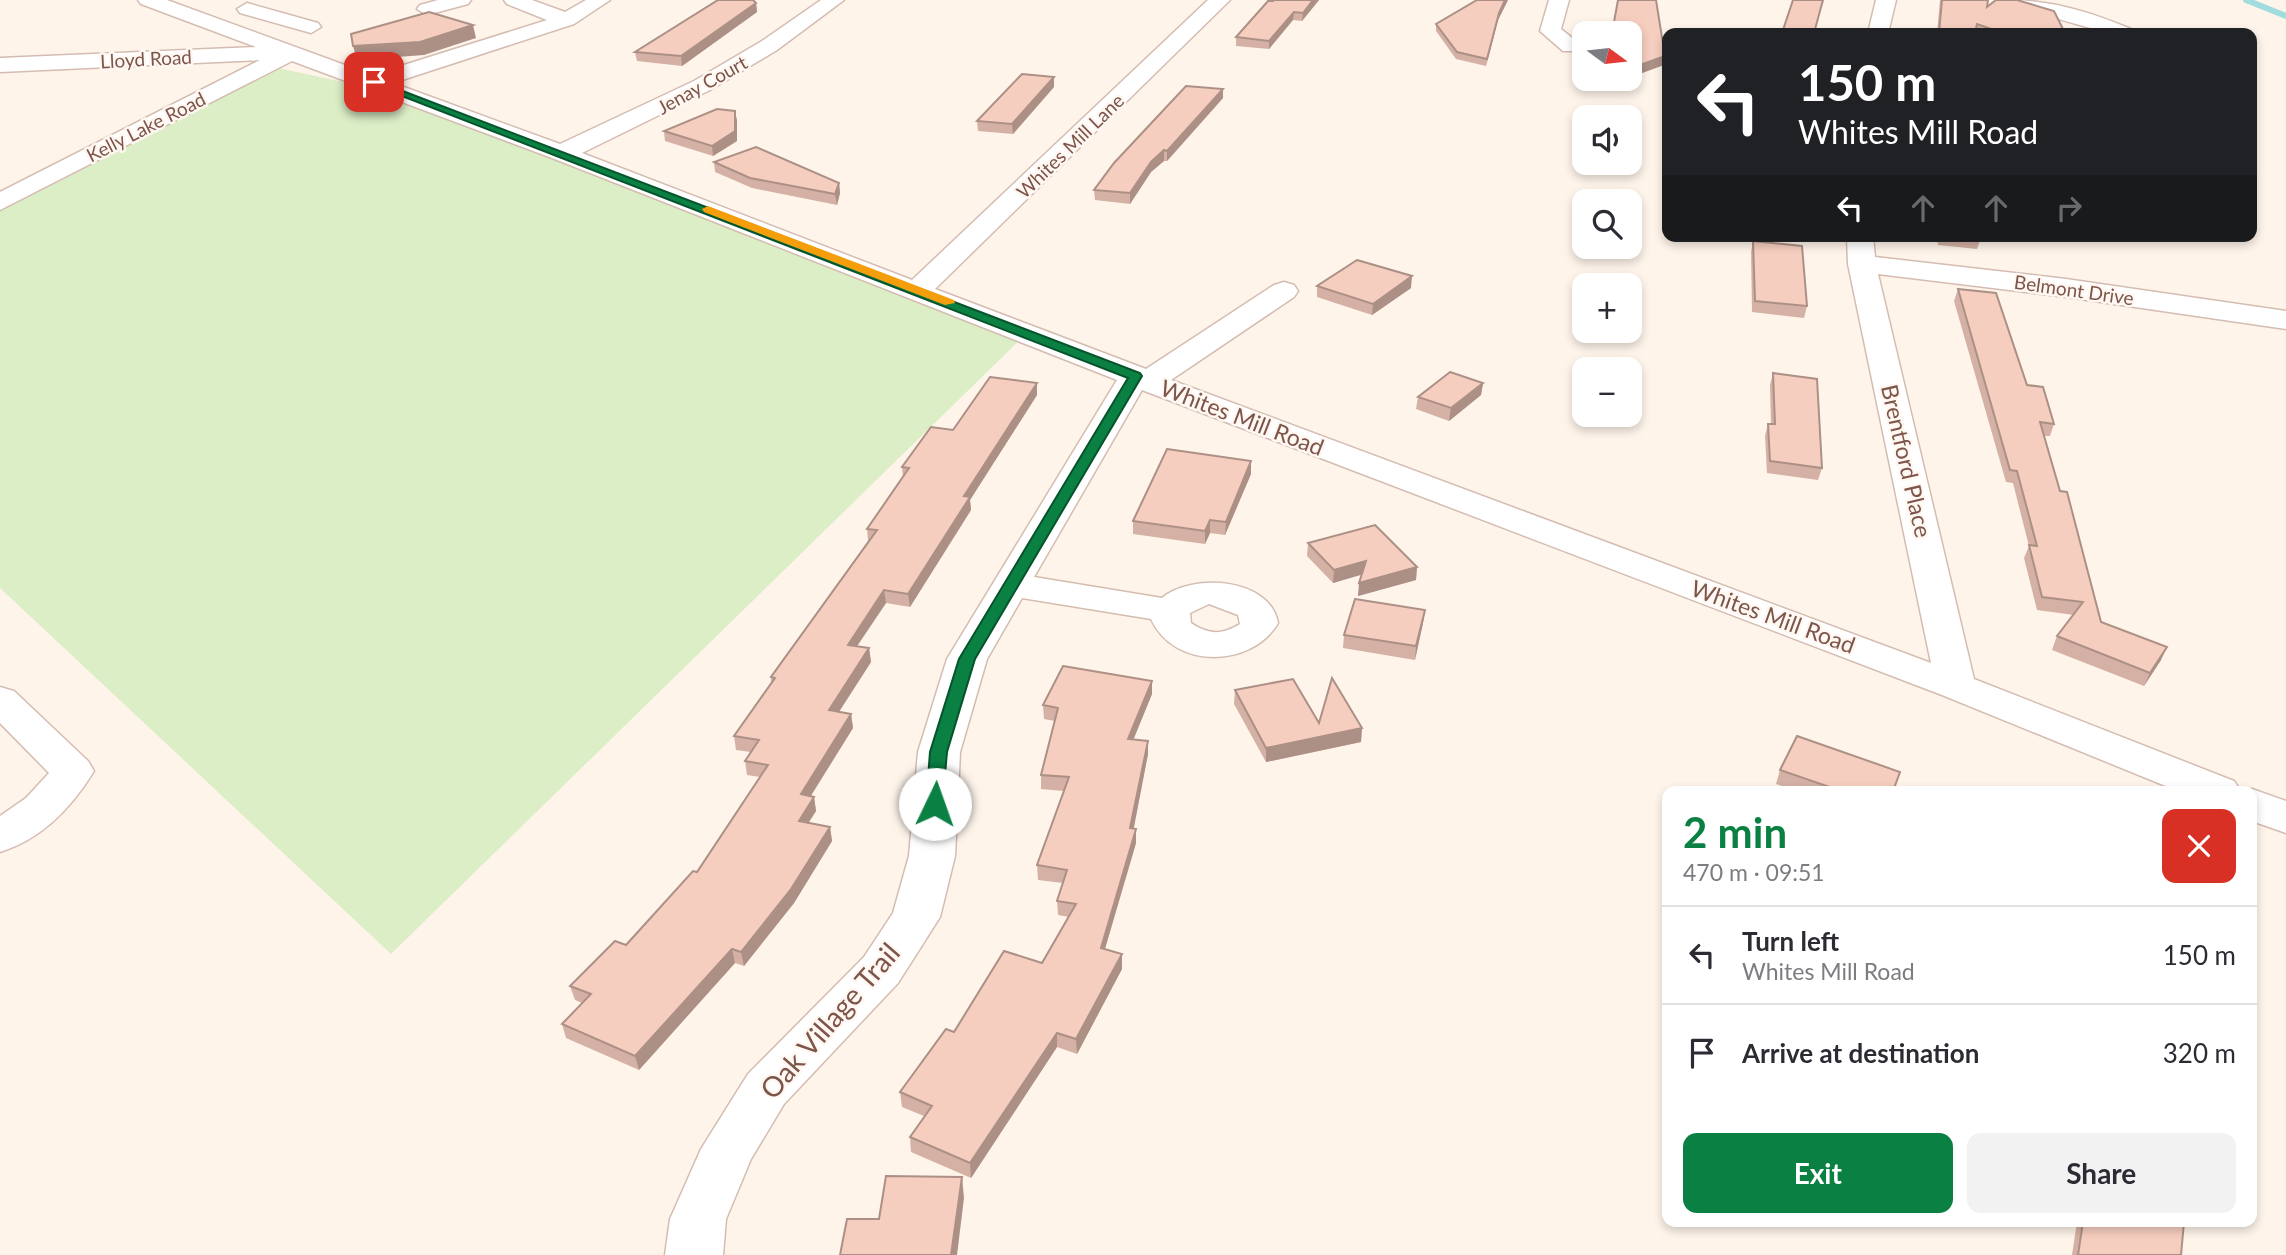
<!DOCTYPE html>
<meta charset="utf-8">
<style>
body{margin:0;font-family:Lato,sans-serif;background:#f2f2f3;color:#2b2b33;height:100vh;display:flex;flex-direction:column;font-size:26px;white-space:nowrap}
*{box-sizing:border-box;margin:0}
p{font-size:23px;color:#7c7c81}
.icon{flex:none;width:38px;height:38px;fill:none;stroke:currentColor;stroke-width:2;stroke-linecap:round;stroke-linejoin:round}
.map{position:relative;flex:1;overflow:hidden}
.panel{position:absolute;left:1662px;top:786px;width:595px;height:441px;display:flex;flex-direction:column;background:#fff;border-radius:14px;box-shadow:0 4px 10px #0003}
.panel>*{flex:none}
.banner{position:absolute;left:1662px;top:28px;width:595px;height:214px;border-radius:14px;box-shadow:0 4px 10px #0003;background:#202124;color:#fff;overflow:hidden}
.needle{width:46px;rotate:105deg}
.tools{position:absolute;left:1572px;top:21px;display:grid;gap:14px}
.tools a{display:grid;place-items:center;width:70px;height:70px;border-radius:14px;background:#fff;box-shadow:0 4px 10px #0003;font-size:35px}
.pin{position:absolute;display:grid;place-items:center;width:60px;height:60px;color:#fff;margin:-30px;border-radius:14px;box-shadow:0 4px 10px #0006}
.me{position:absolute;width:77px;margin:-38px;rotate:3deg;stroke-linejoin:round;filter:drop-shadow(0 0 5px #0008)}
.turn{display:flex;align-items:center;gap:24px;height:147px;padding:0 21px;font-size:32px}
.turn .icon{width:91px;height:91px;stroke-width:2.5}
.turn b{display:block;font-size:49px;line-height:60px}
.lanes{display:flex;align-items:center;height:66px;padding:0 21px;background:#0003;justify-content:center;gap:35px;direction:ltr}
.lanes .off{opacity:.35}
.round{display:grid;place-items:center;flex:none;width:74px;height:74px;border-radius:14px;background:#f2f2f3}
.summary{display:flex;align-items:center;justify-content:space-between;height:119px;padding:0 21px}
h1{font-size:42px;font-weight:700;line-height:52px;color:#0b8043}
.action{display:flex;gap:14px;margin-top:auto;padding:14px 21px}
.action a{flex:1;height:80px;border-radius:14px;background:#0b8043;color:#fff;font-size:28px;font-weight:700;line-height:80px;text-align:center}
.action a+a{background:#f2f2f3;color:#2b2b33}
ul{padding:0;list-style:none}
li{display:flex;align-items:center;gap:21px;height:98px;padding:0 21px;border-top:2px solid #e1e1e2}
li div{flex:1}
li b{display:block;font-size:26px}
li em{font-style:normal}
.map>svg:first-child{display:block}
.green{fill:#dceec6}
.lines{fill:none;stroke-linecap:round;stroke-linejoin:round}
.stream{stroke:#a1dcde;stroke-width:6}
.minor-casing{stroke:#d5bcb1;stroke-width:3}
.minor{fill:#fff;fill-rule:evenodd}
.wall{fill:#d4b1a4}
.shaded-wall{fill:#ac9086}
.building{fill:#f6cebf;stroke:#ac9086;stroke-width:2}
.route{fill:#0b8043;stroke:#07532c;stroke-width:2}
.slow{fill:#f59e0b}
.labels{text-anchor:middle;stroke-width:5;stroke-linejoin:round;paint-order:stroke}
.far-street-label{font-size:19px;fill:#7d554a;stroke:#fff8f2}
.street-label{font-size:23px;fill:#7d554a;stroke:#fff8f2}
.near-street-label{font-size:28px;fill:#7d554a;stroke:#fff8f2}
</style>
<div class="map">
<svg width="2286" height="1255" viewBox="0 0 2286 1255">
<rect width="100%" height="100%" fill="#fef4ea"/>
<path class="green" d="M278,68L432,101L1032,328L391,954L0,588V202Z"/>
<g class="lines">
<path class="stream" d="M2246,0L2286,16"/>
<defs>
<g id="minor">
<path d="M138,0H167L372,75L547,20L507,4L504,0H532L565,12L586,0H610L574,24L393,83L560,144L694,81L762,41L821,0H844L777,50L710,90L582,153L912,280L1208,0H1230L935,289L1146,369L1274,285L1284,282L1294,285L1298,291L1294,297L1171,380L1931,663L1848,264L1847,236H1873L1875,257L2066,279L2286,311V329L2066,297L1878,274L1974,679L2234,781L2241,791H2178L1942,695L1142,390L1034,577L1162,598C1191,573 1270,577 1278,623C1252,668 1174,670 1151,619L1022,598L987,659L960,752L955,856L940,917L898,983L784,1104L751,1159L726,1219L723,1255H665L670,1219L701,1149L748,1074L864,957L893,913L909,856L918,752L947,659L1117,380L552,158L292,61L0,210V192L260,60L0,72V58L256,47L141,4ZM1209,604L1238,615L1240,624C1222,635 1209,635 1191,623L1190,613Z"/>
<path d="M438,0H471L468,4L427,15L417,9L420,5Z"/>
<path d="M1549,0H1569L1561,29L1582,46L1579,51H1563L1540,31Z"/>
<path d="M1876,0H1896L1888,33H1868Z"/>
<path d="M2007,0C2052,0 2090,12 2131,29L2134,33C2097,35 2048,14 2010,4Z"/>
<path d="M247,3L318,23L321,27L311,33L240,13L237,9Z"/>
<path d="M0,687L14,691L88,761L94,771C72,807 42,839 0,852V816L26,798L49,773L0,723Z"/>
<path d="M2252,789L2286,801V833L2252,821V791H2245Z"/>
</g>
</defs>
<use href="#minor" class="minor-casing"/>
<use href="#minor" class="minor"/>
</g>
<g class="wall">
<path d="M1274,0H1319L1302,21L1293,20L1269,49L1236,46V37Z"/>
<path d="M1477,0H1508L1498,20L1486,66L1456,59L1436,31V24Z"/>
<path d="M1940,0H1988L1987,7L2065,33H1937Z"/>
<path d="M756,3L757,12L682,66L637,61L635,52Z"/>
<path d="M1054,87L1013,134L978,131L977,121Z"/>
<path d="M1223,98L1167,161H1164L1151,172L1130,204L1095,200L1094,190Z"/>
<path d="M735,111L737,121V141L713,156L665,141L664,131Z"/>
<path d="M714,162L839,183L840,193L837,205L752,188L715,172Z"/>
<path d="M1937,236H1980L1981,238L1977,249L1938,245Z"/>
<path d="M1753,241L1807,306L1804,318L1752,312L1751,252Z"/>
<path d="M1317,286L1411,288L1372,315L1317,297Z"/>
<path d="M1958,289L2054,424L2050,436H2044L2060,491L2101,622L2161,660L2144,686L2052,650L2057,636L2074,615L2037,610L2024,558L2029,546L2013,483L2006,482L1954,301Z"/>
<path d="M1773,373L1822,468L1818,480L1767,473L1765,436L1768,424H1771L1770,385Z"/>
<path d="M1037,383V395L970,500L971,510L910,607L886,603L857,646L869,648L871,662L839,712L851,714L853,728L811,796L814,797L816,811L808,822L830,827L832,841L794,903L744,966L735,963L639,1070L566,1038L562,1024L582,1003L575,1000L570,986L626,945L697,872L760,777L747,775L745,761L751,752L736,750L734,736L771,682V677L868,541L867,529L903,478L902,467L953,430Z"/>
<path d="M1483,383L1481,395L1449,421L1416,409L1418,397Z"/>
<path d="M1251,461V474L1225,535L1210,533L1205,544L1133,534V521Z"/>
<path d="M1308,543L1417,567L1416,580L1358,596L1362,574L1333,583L1307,556Z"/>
<path d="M1425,610L1423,623L1415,660L1343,648L1344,635Z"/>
<path d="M1235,690L1319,723L1362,728L1361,742L1266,762L1234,704Z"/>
<path d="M1152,694L1133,739L1148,754L1133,829H1136V843L1105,949L1122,969L1077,1054L1057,1047L971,1178L911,1152L910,1137L924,1116L902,1107L900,1092L954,1032L1042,963L1069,917L1058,915L1057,901L1063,883L1038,880L1037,865L1064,791L1041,789V775L1055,721L1044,719L1043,705Z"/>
<path d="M1780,770L1893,791H1797L1776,784Z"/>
<path d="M2077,1222H2184L2181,1255H2072Z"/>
</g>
<g class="shaded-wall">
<path d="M1313,0H1319L1302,21L1303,13Z"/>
<path d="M1505,0H1508L1498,20L1486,66L1499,13Z"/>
<path d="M756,3L757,12L682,66L681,56Z"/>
<path d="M1294,12L1293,20L1269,49V41Z"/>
<path d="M473,25L476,38L424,55L357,60L353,46Z"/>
<path d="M1665,56L1664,65L1629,78V69Z"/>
<path d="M1054,77V87L1013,134L1012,124Z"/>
<path d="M1605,79H1626L1604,87Z"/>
<path d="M1223,89V98L1167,161V151Z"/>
<path d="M735,111L737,121V141L713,156L712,146Z"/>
<path d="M1164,150V161L1151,172L1130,204V193L1151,162Z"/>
<path d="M839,183L840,193L837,205L835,194Z"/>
<path d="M1412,276L1411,288L1372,315L1373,304Z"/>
<path d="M1037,383V395L970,500L971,510L910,607L908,594L964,496Z"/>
<path d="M1483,383L1481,395L1449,421L1451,408Z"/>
<path d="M1251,461V474L1225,535L1226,522Z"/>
<path d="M1210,520V533L1205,544V531Z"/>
<path d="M1366,561L1364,574L1333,583L1334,570Z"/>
<path d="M1417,567L1416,580L1358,596L1359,583Z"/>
<path d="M884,590L886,603L849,658L848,645Z"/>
<path d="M1425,610L1423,623L1415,660L1416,646Z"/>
<path d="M2167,647L2161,660L2144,686L2150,673Z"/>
<path d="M869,648L871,662L831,724L829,710Z"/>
<path d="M1152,681V694L1128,753V739Z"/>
<path d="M851,714L853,728L803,808L801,794Z"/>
<path d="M1362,728L1361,742L1266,762V748Z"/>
<path d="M1148,741V754L1131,843L1130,828Z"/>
<path d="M814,797L816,811L801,835L799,821Z"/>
<path d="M830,827L832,841L794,903L744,966L741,952Z"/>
<path d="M1136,829V843L1101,962V948Z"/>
<path d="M732,949L735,963L639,1070L635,1056Z"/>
<path d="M1122,954V969L1077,1054L1076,1039Z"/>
<path d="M1057,1033V1047L971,1178L970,1163Z"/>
<path d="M962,1177L964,1198L957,1255H951Z"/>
</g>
<g class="building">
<path d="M718,0H753L756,3L681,56L635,52Z"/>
<path d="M1274,0H1313L1303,13L1294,12L1269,41L1236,37L1268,1H1273Z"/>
<path d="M1477,0H1505L1499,13L1487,59L1457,52L1436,24Z"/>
<path d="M1618,0H1656L1665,56L1629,69V33H1612Z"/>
<path d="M1793,0H1823L1814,33H1782Z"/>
<path d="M1942,0H1988L1987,7L1996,0H2017L2054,11L2065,33H2003L1977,24L1975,33H1939Z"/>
<path d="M429,12L473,25L420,42L353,46L351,34Z"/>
<path d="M1022,74L1054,77L1012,124L977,121Z"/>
<path d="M1186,86L1223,89L1167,151L1164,150L1151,162L1130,193L1094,190L1114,163Z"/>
<path d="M717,109L735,111V131L712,146L664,131Z"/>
<path d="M756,147L839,183L835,194L750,178L714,162Z"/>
<path d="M1753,241L1802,246L1807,306L1755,301Z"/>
<path d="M1357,260L1412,276L1373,304L1317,286Z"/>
<path d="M1958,289L1996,293L2027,385L2043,387L2054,424L2040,422L2060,491L2067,492L2101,622L2167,647L2150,673L2057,636L2083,602L2042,597L2029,545L2037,546L2017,471L2010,470Z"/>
<path d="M1450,372L1483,383L1451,408L1418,397Z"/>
<path d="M1773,373L1817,379L1822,468L1770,461L1768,424H1775Z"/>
<path d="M990,377L1037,383L964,496L970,497L908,594L884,590L848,645L869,648L829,710L851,714L801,794L814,797L799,821L830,827L791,889L741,952L732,949L635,1056L562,1024L591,994L570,986L615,941L626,945L693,871L697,872L768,765L745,761L759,740L734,736L775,678L771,677L877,530L867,529L909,468L902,467L931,427L953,430Z"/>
<path d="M1167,449L1251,461L1226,522L1210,520L1205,531L1133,521Z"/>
<path d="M1375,525L1417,567L1359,583L1366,561L1334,570L1308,543Z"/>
<path d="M1355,599L1425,610L1416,646L1344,635Z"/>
<path d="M1063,666L1152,681L1128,739L1148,741L1130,828L1136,829L1101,948L1122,954L1076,1039L1057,1033L970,1163L910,1137L932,1106L900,1092L946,1029L954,1032L1004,951L1042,963L1076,904L1057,901L1067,870L1037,865L1069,777L1041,775L1058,708L1043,705Z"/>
<path d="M1332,678L1362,728L1266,748L1235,690L1293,679L1319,723Z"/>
<path d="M1797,736L1900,772L1893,791H1841L1780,770Z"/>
<path d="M886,1176L962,1177L951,1255H840L847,1219H879Z"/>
<path d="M2083,1222H2184L2181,1255H2078Z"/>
</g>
<path class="route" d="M374,80L1140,373L1142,376L975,659L947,752L942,808H929L926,804L930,752L959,659L1128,378L371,84Z"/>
<path class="slow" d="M708,206L954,300L955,303L945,305L704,212L702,209Z"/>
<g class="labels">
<g class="far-street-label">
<text transform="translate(146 59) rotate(-3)" y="7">Lloyd Road</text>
<text transform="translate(702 85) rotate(-29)" y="7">Jenay Court</text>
<text transform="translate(146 127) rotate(-27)" y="7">Kelly Lake Road</text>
<text transform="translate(1070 146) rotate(-44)" y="7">Whites Mill Lane</text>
<text transform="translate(2074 290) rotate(8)" y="7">Belmont Drive</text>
</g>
<g class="street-label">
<text transform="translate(1242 418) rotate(21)" y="8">Whites Mill Road</text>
<text transform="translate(1906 461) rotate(77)" y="8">Brentford Place</text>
<text transform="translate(1773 617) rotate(20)" y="8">Whites Mill Road</text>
</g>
<g class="near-street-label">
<text transform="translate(830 1021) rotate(-49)" y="10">Oak Village Trail</text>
</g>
</g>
</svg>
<div class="tools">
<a><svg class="needle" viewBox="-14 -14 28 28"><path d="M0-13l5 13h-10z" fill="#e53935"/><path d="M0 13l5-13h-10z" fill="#7c7c81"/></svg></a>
<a><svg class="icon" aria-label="sound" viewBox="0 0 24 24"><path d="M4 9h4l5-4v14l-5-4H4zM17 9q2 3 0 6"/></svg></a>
<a><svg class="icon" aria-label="search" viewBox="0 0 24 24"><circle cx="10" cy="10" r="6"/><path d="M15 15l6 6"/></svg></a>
<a>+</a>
<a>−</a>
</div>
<div class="pin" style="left:374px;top:82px;background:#d93025"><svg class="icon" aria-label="arrive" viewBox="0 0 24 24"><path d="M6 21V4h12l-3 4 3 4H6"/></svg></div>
<svg class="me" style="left:935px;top:804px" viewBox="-20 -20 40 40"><circle r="19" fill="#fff"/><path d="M0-13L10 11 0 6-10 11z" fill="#0b8043"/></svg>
<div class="banner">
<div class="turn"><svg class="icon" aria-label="left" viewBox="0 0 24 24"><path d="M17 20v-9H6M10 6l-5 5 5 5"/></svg><div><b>150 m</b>Whites Mill Road</div></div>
<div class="lanes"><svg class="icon" aria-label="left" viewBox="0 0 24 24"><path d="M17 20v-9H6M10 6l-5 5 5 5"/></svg><svg class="icon off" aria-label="ahead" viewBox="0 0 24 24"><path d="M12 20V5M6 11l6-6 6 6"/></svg><svg class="icon off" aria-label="ahead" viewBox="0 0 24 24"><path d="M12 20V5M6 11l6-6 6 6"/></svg><svg class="icon off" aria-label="right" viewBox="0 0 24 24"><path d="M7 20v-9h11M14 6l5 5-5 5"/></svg></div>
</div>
<section class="panel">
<div class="summary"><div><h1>2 min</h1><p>470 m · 09:51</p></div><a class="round" style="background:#d93025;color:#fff"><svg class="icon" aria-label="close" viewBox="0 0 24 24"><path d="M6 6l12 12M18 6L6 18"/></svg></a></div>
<ul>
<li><svg class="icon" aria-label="left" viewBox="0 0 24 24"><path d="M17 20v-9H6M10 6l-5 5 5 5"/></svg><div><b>Turn left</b><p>Whites Mill Road</p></div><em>150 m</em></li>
<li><svg class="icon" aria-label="arrive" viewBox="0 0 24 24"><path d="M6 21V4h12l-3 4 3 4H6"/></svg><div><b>Arrive at destination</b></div><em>320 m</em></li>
</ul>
<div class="action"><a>Exit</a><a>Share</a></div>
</section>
</div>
